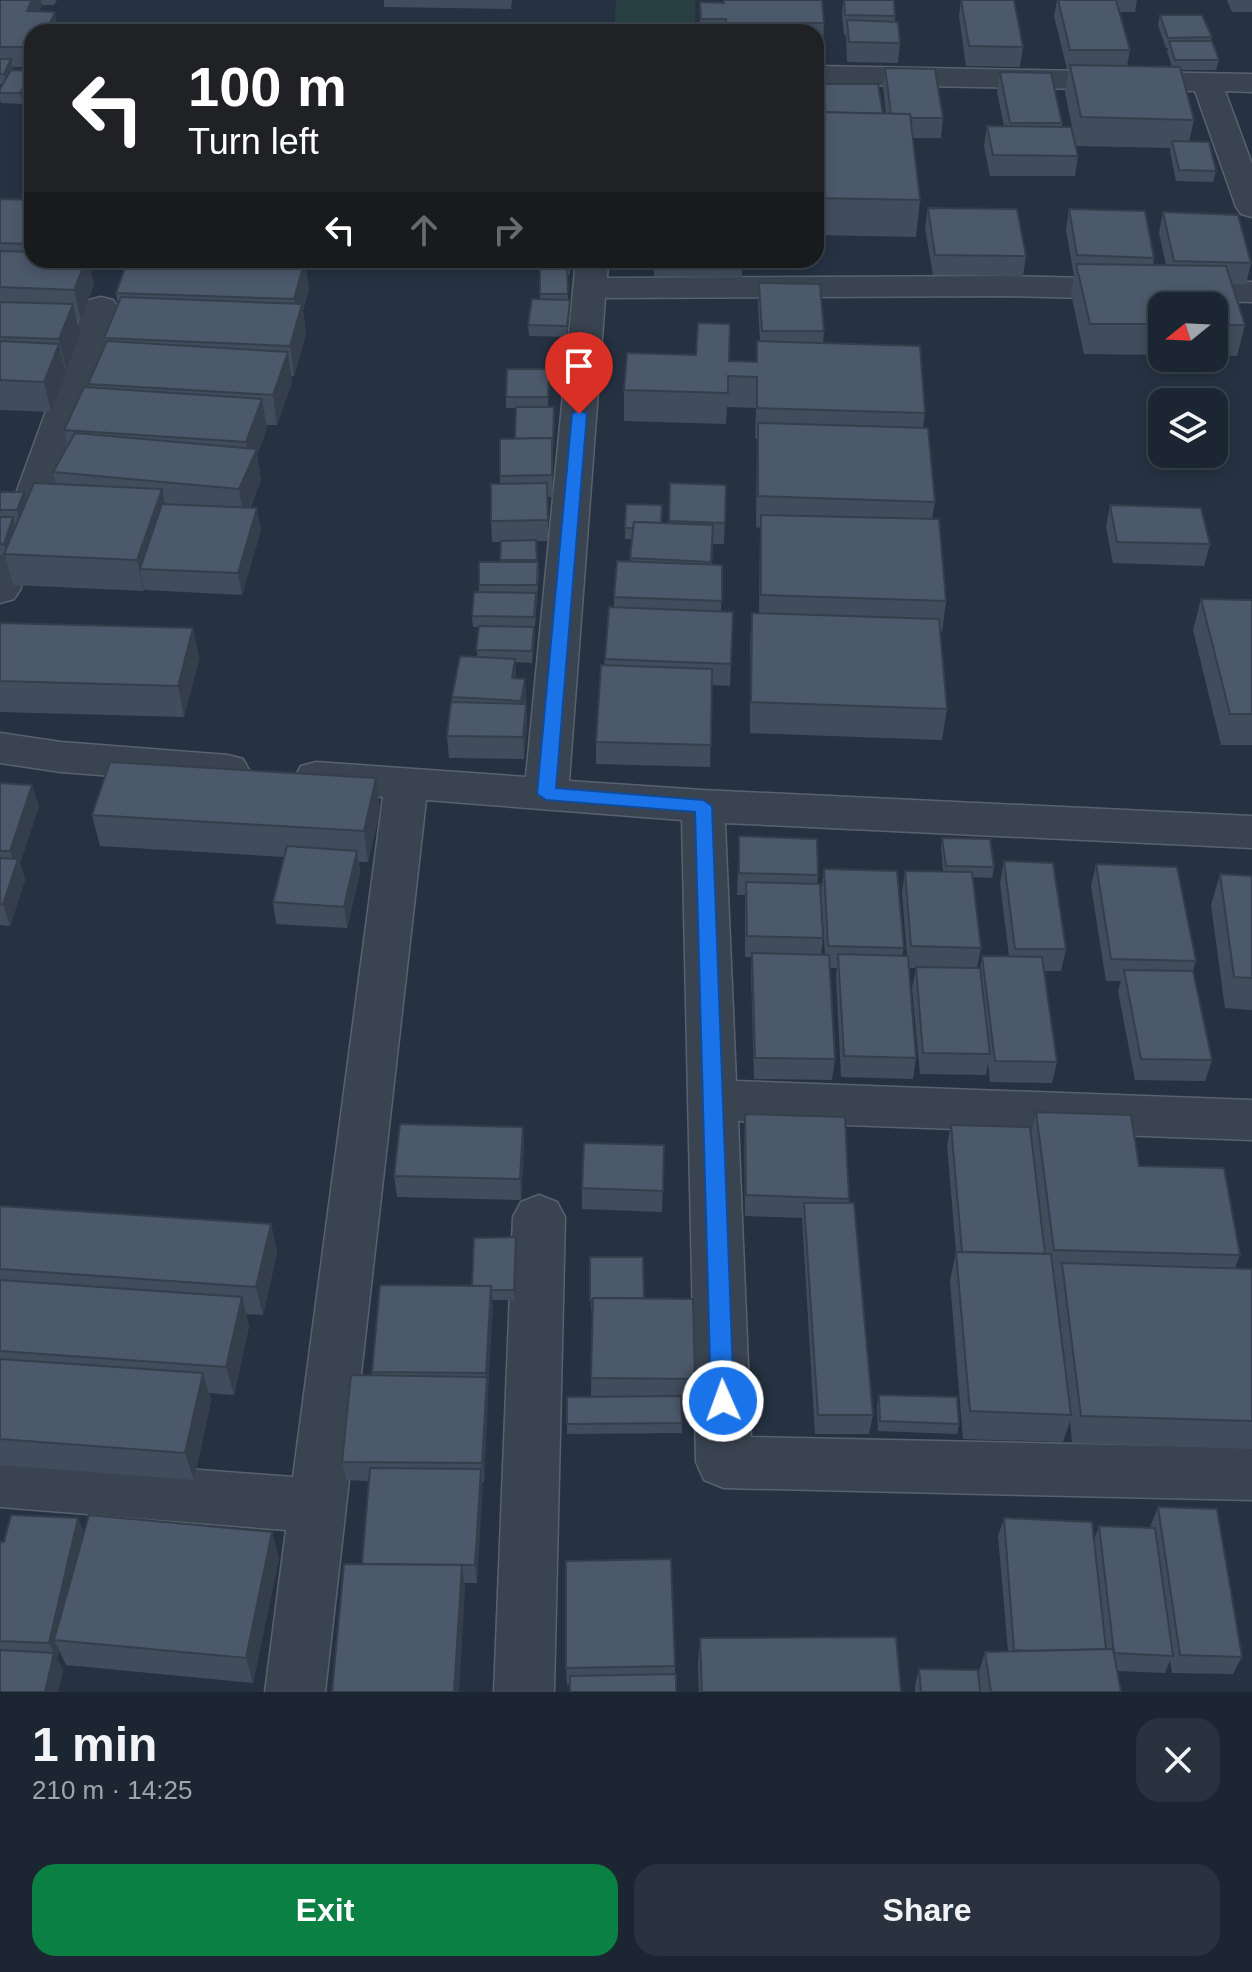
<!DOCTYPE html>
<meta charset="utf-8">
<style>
body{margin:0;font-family:Helvetica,sans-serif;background:#29323e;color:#f1f3f6;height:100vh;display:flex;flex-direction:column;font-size:30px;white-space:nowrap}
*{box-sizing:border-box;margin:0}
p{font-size:26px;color:#a0a5ac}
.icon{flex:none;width:44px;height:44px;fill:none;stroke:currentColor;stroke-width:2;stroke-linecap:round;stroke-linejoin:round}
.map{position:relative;height:1692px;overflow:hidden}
.side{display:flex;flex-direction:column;background:#1c2632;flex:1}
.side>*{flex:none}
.top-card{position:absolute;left:24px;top:24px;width:800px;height:244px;border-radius:24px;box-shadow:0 4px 12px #0003,0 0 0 2px #3a434d;background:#202124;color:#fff;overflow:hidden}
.needle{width:52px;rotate:252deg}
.tools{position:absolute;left:1148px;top:292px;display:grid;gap:16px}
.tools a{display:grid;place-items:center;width:80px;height:80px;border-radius:16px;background:#1c2632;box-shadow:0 4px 12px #0003,0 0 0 2px #3a434d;font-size:40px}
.pin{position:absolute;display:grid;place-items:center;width:68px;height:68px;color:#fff;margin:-82px -34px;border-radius:50% 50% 50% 0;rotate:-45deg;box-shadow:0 0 8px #0007}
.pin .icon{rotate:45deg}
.me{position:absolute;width:88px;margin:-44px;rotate:358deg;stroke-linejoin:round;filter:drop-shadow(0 0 6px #0008)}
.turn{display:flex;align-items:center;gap:28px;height:168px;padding:0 32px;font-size:36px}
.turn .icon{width:104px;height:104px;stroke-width:2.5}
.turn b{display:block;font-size:56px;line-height:68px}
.lanes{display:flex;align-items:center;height:76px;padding:0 32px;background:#0003;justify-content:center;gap:40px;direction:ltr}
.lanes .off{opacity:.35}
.round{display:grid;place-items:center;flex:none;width:84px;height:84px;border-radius:24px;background:#29323e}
.headline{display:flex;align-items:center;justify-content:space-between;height:136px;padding:0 32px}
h1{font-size:48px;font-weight:800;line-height:60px}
.primary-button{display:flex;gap:16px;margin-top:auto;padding:16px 32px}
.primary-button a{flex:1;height:92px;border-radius:24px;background:#0b8043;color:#fff;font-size:32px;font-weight:800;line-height:92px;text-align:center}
.primary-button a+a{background:#29323e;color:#f1f3f6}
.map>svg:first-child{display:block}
.green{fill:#283f43}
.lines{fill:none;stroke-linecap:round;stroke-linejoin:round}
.minor-casing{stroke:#58626f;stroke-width:3}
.minor{fill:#3a4451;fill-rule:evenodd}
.wall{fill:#414d5c}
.shaded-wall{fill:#353e4b}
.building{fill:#4c596b;stroke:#353e4b;stroke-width:2}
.route{fill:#1a73e8;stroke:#114b97;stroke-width:2}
</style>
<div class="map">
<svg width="1252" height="1692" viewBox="0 0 1252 1692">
<rect width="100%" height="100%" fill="#263242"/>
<path class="green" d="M616,0H695V32H614Z"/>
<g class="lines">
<defs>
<g id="minor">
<path d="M816,66L1252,74V92L1225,91L1252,164V217L1241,214L1236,207L1195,91L816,84Z"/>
<path d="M576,260H608L607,278L1003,276L1252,282V302L1003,296L605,298L569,781L703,790L1252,816V848L725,823L736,1081L1252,1100V1140L738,1121L751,1437L1252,1448V1500L724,1488L704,1480L696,1462L682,820L426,800L325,1692H265L286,1530L0,1507V1455L293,1477L383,797L316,792L301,788L295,777L301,766L316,762L526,777Z"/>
<path d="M101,297L113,300L118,307L20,590L14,599L0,603V537L84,307L89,300Z"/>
<path d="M0,733L61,742L228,755L243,759L249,770L243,781L228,785L61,772L0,763Z"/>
<path d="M539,1195L557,1202L565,1217L554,1692H494L513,1217L521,1202Z"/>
</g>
</defs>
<use href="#minor" class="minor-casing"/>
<use href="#minor" class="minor"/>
</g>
<g class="wall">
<path d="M0,0H57L54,5H42L39,12L32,32V67H13V70H32V93L31,88L23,104L1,103L0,100V89L3,84H0Z"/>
<path d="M384,0H512L511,9L384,7Z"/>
<path d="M843,0H894L895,22L900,43L898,63L847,62L846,35H844L842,14Z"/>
<path d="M961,0H1014L1023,47L1020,67L966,66L959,16Z"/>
<path d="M1057,0H1137L1135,12H1119L1130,50L1127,66L1172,67L1167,51L1168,48H1166L1158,25L1160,15L1212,37L1211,41L1219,60L1216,70H1180L1194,120L1189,142L1216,171L1213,182L1176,181L1170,151L1171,148L1076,146L1065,93L1069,69H1067L1054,16Z"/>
<path d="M1227,0H1252V12H1232Z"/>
<path d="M700,2L824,23L823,43H816V32H700Z"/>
<path d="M885,68L943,118L941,138H913L920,200L916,237L816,235V84L883,114H886L883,88Z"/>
<path d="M1000,72L1062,123V127L1078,156L1075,176H990L984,146L987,126H1004L997,92Z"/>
<path d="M0,199L32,200V260L94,284L81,320H76L80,334L65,370L66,374L51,412L0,410Z"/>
<path d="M928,208L1026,256L1023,276L933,275L925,228Z"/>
<path d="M1069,209L1154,258L1153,265H1166L1159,233L1163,212L1251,263L1246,284H1231L1245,325L1237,356L1214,355V306H1162V355L1084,354L1071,294L1074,276L1066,230Z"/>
<path d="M542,260H570V275H567L568,300H570V310L567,337L529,336L528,325L540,299Z"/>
<path d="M654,260H742V278L654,276Z"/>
<path d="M759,283L824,331L823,343L925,413L923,428L935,502L932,519L946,601L942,632H940L947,709L942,740L750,733V644L752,613H759L760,528L756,527L757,439L755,438L756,408L727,407L726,424L624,421V390L696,355L729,361L756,362L757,341H760L758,304Z"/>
<path d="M309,289L303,310L306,334L294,376H291L292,382L277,425H266L267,429L257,455L261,480L250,508L261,530L242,595L145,590L144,589V591L13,585L5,555H0V492L26,501L56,484L53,472L67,446L64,430L88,388V384L106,345L104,338L118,305L116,293Z"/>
<path d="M549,380L548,407L554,418L553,455H552L553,497H548V541H536L539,573L532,663L515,662L516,678L525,679L527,726L524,759L449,758L447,736L452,697L477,657L479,627H473L472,616L479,593V585L500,562L501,542H492L491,521L500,484V476L515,439L516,408H506V397Z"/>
<path d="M670,483L726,485L724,544H713L712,564L722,565L721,611L733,612L730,686L712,685L710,767L596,764V742L605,659L614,607V597L630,562L632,539H625V528L661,523H669Z"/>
<path d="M1110,505L1210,544L1204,566L1113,563L1106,527Z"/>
<path d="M1201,599L1252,600V745H1221L1193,630Z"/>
<path d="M0,623L193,628L199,659L184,717L0,712Z"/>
<path d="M0,783L39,806L20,863L25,880L10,926L0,925Z"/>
<path d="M380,809L368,862H359L360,873L347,928L276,924L273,902L284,857L100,846L92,815Z"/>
<path d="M739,836L818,875L817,884L823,938L821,955H825L821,891L824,869L904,948L902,956H907L902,893L905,871L943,872L941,849L942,838L994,867L992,878L973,877L981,948L977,968H980L982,956H1009L1000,883L1004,861L1066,949L1061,971H1044L1057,1062L1052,1083L990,1082L988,1063L986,1075L920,1074L912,988L916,968H909L916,1058L913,1079L841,1077L836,975L837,968H830L835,1059L832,1080L754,1079L751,974L752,957H745V895H737Z"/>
<path d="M1096,864L1196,961L1193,971L1212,1060L1205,1081L1135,1080L1118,991L1121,981H1106L1091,886Z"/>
<path d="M1220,874L1252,876V1010L1225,1008L1211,905Z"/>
<path d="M1036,1112L1139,1166L1240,1255L1235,1268L1252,1269V1449L1072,1443L1070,1421L1063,1442L963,1439L950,1281L956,1252L947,1145L951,1125L1031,1134Z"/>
<path d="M745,1114L849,1199L873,1415L869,1434H815L802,1218L745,1216L744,1135Z"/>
<path d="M523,1127L524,1148L521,1200L397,1197L394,1176Z"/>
<path d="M664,1145L662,1212L582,1209V1188Z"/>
<path d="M0,1206L271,1224L277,1253L263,1315L246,1314L249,1326L234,1395L209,1393L211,1401L194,1480L0,1465Z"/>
<path d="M517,1248L515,1300H492L484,1482H482L477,1583H464L465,1591L362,1564L369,1481L346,1480L342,1462L373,1375L372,1372Z"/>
<path d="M590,1257L644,1298L695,1379L694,1398H681L682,1433L567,1434V1397H591L592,1311H591Z"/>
<path d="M879,1395L959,1424L957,1434L878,1431L877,1405Z"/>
<path d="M1158,1507L1242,1657L1233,1674L1172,1673L1170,1660L1165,1673L1117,1671L1121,1692H915V1686L919,1669L978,1675L985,1652L1008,1651L998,1536L1004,1518L1094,1540L1099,1526L1151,1528V1525Z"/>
<path d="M78,1518L84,1534L272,1532L279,1558L253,1683L66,1665L59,1650L57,1659L63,1670L58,1692H0V1542H4Z"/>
<path d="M700,1638L901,1692H699L698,1663Z"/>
<path d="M675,1666V1674L567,1685L566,1668Z"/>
</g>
<g class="shaded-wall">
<path d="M32,0H41L42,5L31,31L27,11Z"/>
<path d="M55,12L58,32H46Z"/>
<path d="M11,59L13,69L7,84L4,74Z"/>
<path d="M29,78L31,88L23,104L20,93Z"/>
<path d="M86,260H89L94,284L81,320L74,290Z"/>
<path d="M305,260L309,289L303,310L306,334L294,376L290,346L297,322L294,299Z"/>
<path d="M570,300V310L567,337V326Z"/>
<path d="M73,304L80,334L66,370L59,339Z"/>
<path d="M59,344L66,374L51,412L44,382Z"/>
<path d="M288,352L292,382L277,425L273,395Z"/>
<path d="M262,399L267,429L257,455L261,480L244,520L239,489L250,465L246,442Z"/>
<path d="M162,489L168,520L140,569L144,589V591L137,560Z"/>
<path d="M24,492L27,503L20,522L17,510Z"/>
<path d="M257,508L261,530L242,595L238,573Z"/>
<path d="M13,517L16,528L7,555L4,544Z"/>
<path d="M534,627L535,638L532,663V651Z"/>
<path d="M193,628L199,659L184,717L178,686Z"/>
<path d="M515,659L516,681L512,678Z"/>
<path d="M525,679L526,700L522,723L521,701Z"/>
<path d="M526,704L527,726L524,759L523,737Z"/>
<path d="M376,778L380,809L368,862L364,831Z"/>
<path d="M32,785L39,806L20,863L25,880L10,926L3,904L15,869L10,851Z"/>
<path d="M357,851L360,873L347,928L344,907Z"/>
<path d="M523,1127L524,1148L521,1200L520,1179Z"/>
<path d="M271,1224L277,1253L263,1315L256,1287Z"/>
<path d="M516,1237L517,1248L515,1300L514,1290Z"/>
<path d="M491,1286L493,1306L488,1392L486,1373Z"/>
<path d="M242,1297L249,1326L234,1395L226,1367Z"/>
<path d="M203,1373L211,1401L194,1480L185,1453Z"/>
<path d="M487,1377L488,1396L484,1482L482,1463Z"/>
<path d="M481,1469L483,1488L477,1583L475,1565Z"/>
<path d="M78,1518L85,1536L54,1640L59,1650L57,1659L63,1670L58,1692H45L54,1654L49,1643Z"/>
<path d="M272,1532L279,1558L253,1683L246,1658Z"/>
<path d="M462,1565L465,1591L459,1692H454Z"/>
</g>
<g class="building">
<path d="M0,0H32L27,11L55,12L46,32H32V47H0Z"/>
<path d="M724,0H822L824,23H785L786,30L727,29L726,19H701L700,2L724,3Z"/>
<path d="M844,0H894L895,16L845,15Z"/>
<path d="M961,0H1014L1023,47L969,46Z"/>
<path d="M1058,0H1116L1130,50H1070Z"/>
<path d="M1160,15H1202L1212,37L1168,38Z"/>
<path d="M847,20L898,22L900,43L849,42Z"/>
<path d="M1169,41H1212L1219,60H1175Z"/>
<path d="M0,59H11L4,74H0Z"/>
<path d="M1070,65L1180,67L1194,120L1081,117Z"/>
<path d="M885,68L935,69L943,118H911L910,114H891Z"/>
<path d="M11,70L32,71L20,93H0V89Z"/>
<path d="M1000,72L1051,73L1062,123H1010Z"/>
<path d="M816,84H878L883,114L816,112Z"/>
<path d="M816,112L910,114L920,200L816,198Z"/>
<path d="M987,126L1071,127L1078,156L993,155Z"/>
<path d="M1172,141L1209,142L1216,171L1179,170Z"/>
<path d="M0,199L32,200V244L0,243Z"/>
<path d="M928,208L1017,209L1026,256L935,255Z"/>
<path d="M1069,209L1145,211L1154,258L1077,255Z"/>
<path d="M1163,212L1238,215L1251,263L1174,261Z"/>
<path d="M0,251L32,252V260H86L74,290L0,287Z"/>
<path d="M128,260H305L294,299L116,293Z"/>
<rect x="542" y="260" width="28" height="4"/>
<path d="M1076,264L1226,266L1245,325H1214V306H1162V324H1090Z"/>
<path d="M540,268H567L568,294H540Z"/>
<path d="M759,283L820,284L824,331H762Z"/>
<path d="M121,297L302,304L290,346L104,338Z"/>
<path d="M532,299L570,300L567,326L528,325Z"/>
<path d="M0,302L73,304L59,339L0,337Z"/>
<path d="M698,323L730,324L729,361L757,362V341L920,346L925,413L757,408V377L728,376V393L624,390L627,353L696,355Z"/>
<path d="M0,341L59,344L44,382L0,380Z"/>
<path d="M107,341L288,352L273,395L88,384Z"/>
<path d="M507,369H549L548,397H506Z"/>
<path d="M84,387L262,399L246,442L64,430Z"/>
<path d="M516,407H554L553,444H552V438L515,439Z"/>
<path d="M758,423L928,428L935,502L758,496Z"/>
<path d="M75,433L257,449L239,489L53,472Z"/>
<path d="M552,438V475L500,476V439Z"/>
<path d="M34,483L162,489L137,560L4,554Z"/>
<path d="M547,483L548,520L491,521V484Z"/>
<path d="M670,483L726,485L725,523L669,521Z"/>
<path d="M0,492H24L17,510H0Z"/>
<path d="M162,504L257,508L238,573L140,569Z"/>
<path d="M626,504L662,505L661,523L634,522L633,528H625Z"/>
<path d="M1110,505L1201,508L1210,544L1117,542Z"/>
<path d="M761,515L939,519L946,601L761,595Z"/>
<path d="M0,517H13L4,544H0Z"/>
<path d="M634,522L713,525L711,562L630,558Z"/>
<path d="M536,540L537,560H500L501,541Z"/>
<path d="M617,561L722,565V601L614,597Z"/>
<path d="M479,562H538L537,585H479Z"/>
<path d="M474,592L536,593L534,617L472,616Z"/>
<path d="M1201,599L1252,600V714H1230Z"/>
<path d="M609,607L733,612L731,664L605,659Z"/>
<path d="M752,613L939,619L947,709L751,702Z"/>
<path d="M0,623L193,628L178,686L0,681Z"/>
<path d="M479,626L534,627L532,651L476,650Z"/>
<path d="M460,656L515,659L512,678L525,679L521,701L452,697Z"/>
<path d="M601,665L712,669L711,745L596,742Z"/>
<path d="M451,702L526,704L523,737L447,736Z"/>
<path d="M110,762L376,778L364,831L92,815Z"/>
<path d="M0,783L32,785L10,851H0Z"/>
<path d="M739,836L817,839L818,875L739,873Z"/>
<path d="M942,838L990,839L994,867L946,866Z"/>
<path d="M287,846L357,851L344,907L273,902Z"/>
<path d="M0,858L18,859L3,904H0Z"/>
<path d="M1004,861L1053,863L1066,949H1015Z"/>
<path d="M1096,864L1177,867L1196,961L1111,959Z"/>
<path d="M824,869L897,871L904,948L828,946Z"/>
<path d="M905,871L972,872L981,948L911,946Z"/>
<path d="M1220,874L1252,876V978L1234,977Z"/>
<path d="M746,882L820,884L823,938L747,936Z"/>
<path d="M752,953L829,955L835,1059L755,1058Z"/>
<path d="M838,954L908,956L916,1058L844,1056Z"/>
<path d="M982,956L1042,957L1057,1062L995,1061Z"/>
<path d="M916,967L980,968L990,1054L923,1053Z"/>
<path d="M1124,970L1193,971L1212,1060L1141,1059Z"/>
<path d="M1036,1112L1131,1115L1139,1166L1224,1168L1240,1255L1054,1250Z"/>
<path d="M745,1114L845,1117L849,1199L746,1195Z"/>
<path d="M400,1124L523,1127L520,1179L394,1176Z"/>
<path d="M951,1125L1030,1127L1045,1254L962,1252Z"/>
<path d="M584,1143L664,1145L663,1191L582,1188Z"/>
<path d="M804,1203H854L873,1415H818Z"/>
<path d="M0,1206L271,1224L256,1287L0,1269Z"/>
<path d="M516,1237L514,1290H491V1286H472L474,1238Z"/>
<path d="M956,1252L1051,1254L1071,1415L970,1411Z"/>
<path d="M590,1257H643L644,1298H593L592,1301H590Z"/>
<path d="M1062,1263L1252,1269V1421L1081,1416Z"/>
<path d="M0,1280L242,1297L226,1367L0,1351Z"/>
<path d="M380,1285L491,1286L486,1373L372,1372Z"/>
<path d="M593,1298L693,1299L695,1379L591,1378Z"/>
<path d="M0,1359L203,1373L185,1453L0,1439Z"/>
<path d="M351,1375L487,1377L482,1463L342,1462Z"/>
<path d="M879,1395L957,1397L959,1424L880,1421Z"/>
<path d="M681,1396L682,1423L567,1424V1397Z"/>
<path d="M370,1468L481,1469L475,1565L362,1564Z"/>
<path d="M1158,1507L1217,1509L1242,1657L1180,1655Z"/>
<path d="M11,1515L78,1518L49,1643L0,1641V1542H4Z"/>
<path d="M89,1515L272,1532L246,1658L54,1640Z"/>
<path d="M1004,1518L1092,1522L1106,1649L1032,1651L1014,1650Z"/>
<path d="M1099,1526L1155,1528L1173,1656L1114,1653Z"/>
<path d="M671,1559L675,1666L566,1668V1561Z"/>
<path d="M344,1564L462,1565L454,1692H332Z"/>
<path d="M896,1637L901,1692H702L700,1638Z"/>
<path d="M1113,1649L1121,1692H991L985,1652Z"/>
<path d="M0,1650L54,1653L45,1692H0Z"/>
<path d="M919,1669L978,1670L980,1692H921Z"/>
<path d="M676,1674V1692H570V1676Z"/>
</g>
<path class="route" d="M579,410L587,414L556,788L703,800L712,806L734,1401L731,1408L723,1411L715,1408L711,1401L695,812L546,800L537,794L572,414Z"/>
</svg>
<div class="tools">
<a><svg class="needle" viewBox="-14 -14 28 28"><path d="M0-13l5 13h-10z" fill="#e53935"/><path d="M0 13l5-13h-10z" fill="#a0a5ac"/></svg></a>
<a><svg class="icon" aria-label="layers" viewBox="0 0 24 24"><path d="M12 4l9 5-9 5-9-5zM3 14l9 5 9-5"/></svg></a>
</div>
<div class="pin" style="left:579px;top:414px;background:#d93025"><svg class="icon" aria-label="arrive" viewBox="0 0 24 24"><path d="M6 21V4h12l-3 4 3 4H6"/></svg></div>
<svg class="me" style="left:723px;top:1401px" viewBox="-20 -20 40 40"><circle r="17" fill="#1a73e8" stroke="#fff" stroke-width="3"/><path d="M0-11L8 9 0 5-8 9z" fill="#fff"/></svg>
<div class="top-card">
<div class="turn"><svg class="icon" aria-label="left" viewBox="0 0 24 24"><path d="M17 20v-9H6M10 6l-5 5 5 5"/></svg><div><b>100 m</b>Turn left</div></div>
<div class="lanes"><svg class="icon" aria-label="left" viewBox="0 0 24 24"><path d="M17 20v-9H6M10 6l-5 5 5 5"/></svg><svg class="icon off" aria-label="ahead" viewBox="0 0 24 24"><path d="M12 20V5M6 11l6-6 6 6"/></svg><svg class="icon off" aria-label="right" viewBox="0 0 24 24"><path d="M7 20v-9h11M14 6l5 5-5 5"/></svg></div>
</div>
</div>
<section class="side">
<div class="headline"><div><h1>1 min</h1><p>210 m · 14:25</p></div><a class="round"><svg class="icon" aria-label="close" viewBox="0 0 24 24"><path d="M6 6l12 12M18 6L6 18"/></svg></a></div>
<div class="primary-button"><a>Exit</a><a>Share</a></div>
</section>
